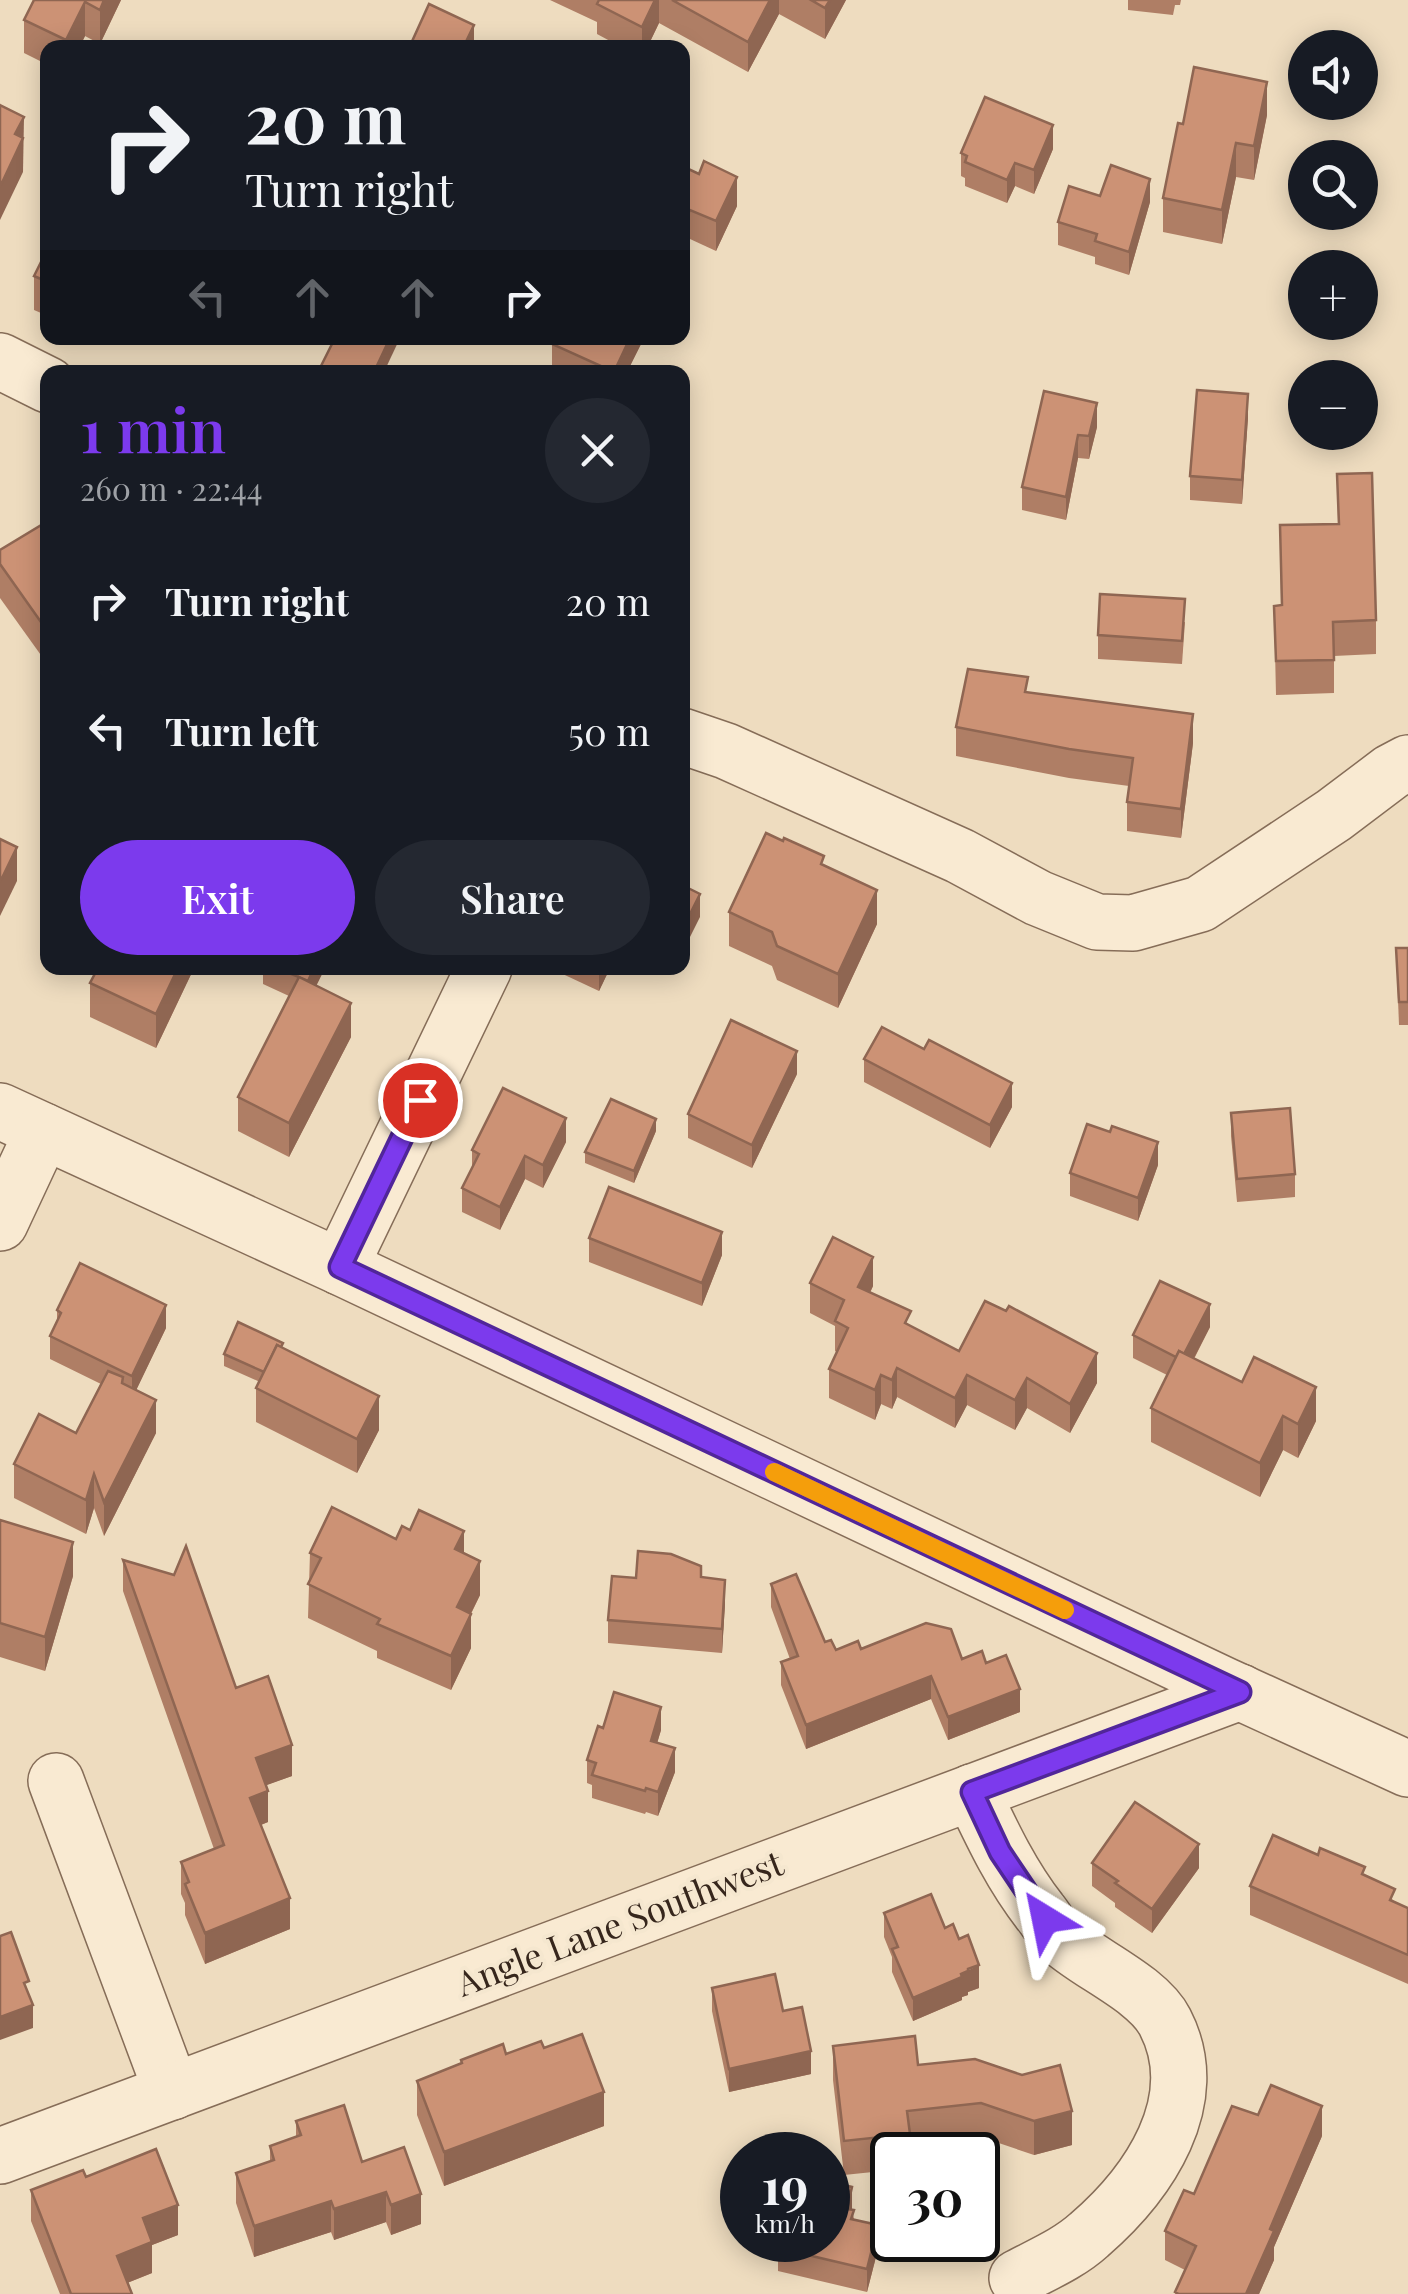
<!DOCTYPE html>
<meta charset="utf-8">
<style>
body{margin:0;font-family:"Playfair Display",serif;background:#242831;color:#f1f3f6;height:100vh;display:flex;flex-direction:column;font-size:38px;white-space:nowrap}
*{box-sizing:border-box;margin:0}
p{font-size:32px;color:#9ea1a6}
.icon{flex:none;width:55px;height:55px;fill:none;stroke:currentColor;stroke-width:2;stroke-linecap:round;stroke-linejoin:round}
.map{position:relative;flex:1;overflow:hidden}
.drawer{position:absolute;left:40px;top:365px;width:650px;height:610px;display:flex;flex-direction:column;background:#171b24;border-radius:20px;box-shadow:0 5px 25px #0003}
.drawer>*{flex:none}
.hud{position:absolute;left:40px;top:40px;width:650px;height:305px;border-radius:20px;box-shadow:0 5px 25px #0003;background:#171b24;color:#f1f3f6;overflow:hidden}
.controls{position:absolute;left:1288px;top:30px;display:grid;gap:20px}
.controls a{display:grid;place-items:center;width:90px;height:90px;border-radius:50%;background:#171b24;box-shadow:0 5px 25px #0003;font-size:50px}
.speed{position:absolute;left:720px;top:2132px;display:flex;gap:20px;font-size:50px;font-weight:700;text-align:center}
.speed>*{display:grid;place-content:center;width:130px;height:130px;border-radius:50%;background:#171b24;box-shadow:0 5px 25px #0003;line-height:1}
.speed small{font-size:25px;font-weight:400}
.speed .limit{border:5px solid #111;border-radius:15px;background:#fff;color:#111}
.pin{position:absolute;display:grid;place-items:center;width:85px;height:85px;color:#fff;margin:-42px;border:5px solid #fff;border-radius:50%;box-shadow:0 2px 10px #0007}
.me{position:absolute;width:110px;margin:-55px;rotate:325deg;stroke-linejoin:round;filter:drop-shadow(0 0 8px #0008)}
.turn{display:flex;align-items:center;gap:35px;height:210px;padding:0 40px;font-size:45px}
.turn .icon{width:130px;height:130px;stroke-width:2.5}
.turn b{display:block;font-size:70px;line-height:85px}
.lanes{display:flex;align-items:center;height:95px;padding:0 40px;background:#0003;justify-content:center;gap:50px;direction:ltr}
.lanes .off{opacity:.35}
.round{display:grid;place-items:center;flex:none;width:105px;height:105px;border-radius:52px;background:#242831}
.head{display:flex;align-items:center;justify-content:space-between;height:170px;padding:0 40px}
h1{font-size:60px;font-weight:600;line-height:75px;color:#7c3aed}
.action{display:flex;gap:20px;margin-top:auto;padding:20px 40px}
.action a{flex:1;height:115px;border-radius:60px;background:#7c3aed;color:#fff;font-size:40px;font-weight:600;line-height:115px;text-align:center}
.action a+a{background:#242831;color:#f1f3f6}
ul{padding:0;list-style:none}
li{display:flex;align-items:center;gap:30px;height:130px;padding:0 40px}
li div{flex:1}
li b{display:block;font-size:38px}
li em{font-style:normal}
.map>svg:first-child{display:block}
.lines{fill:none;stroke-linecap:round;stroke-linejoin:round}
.minor-casing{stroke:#866d58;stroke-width:58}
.minor{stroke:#f9ead2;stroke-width:55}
.wall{fill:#af7e65}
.shaded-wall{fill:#8f6652}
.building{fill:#cc9275;stroke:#8f6652;stroke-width:2.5}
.route-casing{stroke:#51269a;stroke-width:25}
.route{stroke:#7c3aed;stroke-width:18}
.slow{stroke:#f59e0b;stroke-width:18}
.labels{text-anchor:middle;stroke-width:8;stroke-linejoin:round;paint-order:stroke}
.street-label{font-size:35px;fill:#36261c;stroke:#f5e7cf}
</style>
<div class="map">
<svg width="1408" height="2294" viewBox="0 0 1408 2294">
<rect width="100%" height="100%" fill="#eedcbf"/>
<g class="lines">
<defs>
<g id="minor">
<path d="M0,361L48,385"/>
<path d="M682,736L726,751L960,856L1038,898L1097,922L1133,923L1200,904L1334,815L1391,772L1408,763"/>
<path d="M0,1111L340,1267L1224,1685L1408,1769"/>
<path d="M0,1223L43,1131"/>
<path d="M340,1267L484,968"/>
<path d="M56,1781L172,2092"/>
<path d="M972,1792C992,1834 1011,1875 1040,1912C1046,1919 1051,1929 1058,1936C1086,1963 1147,1987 1165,2022C1206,2101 1148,2184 1089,2235C1068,2254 1041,2265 1017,2278"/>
<path d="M0,2156L1240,1692"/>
</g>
</defs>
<use href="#minor" class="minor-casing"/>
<use href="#minor" class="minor"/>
</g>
<g class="wall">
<path d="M33,0H121L100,44L85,36L79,48H48V65L24,53V20Z"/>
<path d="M550,0H846L825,39L779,14L748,72L659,23L647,48H623L597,34V22Z"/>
<path d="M1128,0H1181L1180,5H1175L1173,15L1128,10Z"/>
<path d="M1267,115L1254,180L1236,177L1222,244L1163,232V198L1183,124Z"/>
<path d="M1053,149L1034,194L1015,186L1007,203L965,186V178L961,176V153Z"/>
<path d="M682,166L699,174L737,206L716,251L690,239Z"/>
<path d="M1100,196L1150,202L1129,275L1095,264V257L1058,245V222Z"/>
<path d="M48,248V316L34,310V276Z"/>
<path d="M555,338H644L627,372H552V344Z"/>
<path d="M1097,403V427L1089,459L1078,458L1066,520L1022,510V487Z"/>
<path d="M1248,417L1242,504L1190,500V476Z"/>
<path d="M1337,474L1376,620V654L1334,656V693L1276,695L1274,606L1281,605L1280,525L1338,524Z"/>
<path d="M48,521V665L0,598V550Z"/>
<path d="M1185,622L1182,664L1098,659V635Z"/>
<path d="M1028,693L1193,743L1181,838L1127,831V802L1129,786L1069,778L956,756V727Z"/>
<path d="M824,865L877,924L838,1008L777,980L772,966L729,946V912Z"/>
<path d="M1396,948H1408V1025H1399Z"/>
<path d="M98,968H194L156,1048L90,1017V983Z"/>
<path d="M263,968H325L316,985L351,1037L289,1157L238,1131V1097L289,996L263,984Z"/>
<path d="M552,968H610L599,991L552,969Z"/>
<path d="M864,1059L1012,1107L990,1148L864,1082Z"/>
<path d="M797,1074L752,1168L688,1138V1114Z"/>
<path d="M1231,1113L1295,1174V1197L1237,1202L1231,1136Z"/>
<path d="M656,1131L634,1183L585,1163V1152Z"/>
<path d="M566,1142L543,1188L525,1179L500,1230L462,1212V1188L472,1168V1150Z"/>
<path d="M1158,1165L1138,1221L1070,1196V1173Z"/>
<path d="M589,1238L722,1255L702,1306L589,1262Z"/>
<path d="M810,1283L873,1286L870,1293L911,1326L959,1351L1097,1383L1070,1433L1027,1408L1015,1430L967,1405L955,1428L897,1397L892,1409L881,1404L875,1420L829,1398V1369L837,1352L835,1351V1326L810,1313Z"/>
<path d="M57,1310L166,1328L136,1390L156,1433L104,1536L94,1508L86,1534L14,1498V1464L76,1433L101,1384L50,1359V1336L57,1321Z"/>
<path d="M1210,1327L1194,1359L1316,1421L1298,1458L1283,1450L1260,1497L1151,1442V1408L1167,1375L1133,1358V1335Z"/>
<path d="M283,1349L379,1430L357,1473L256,1422V1388L260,1382L224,1366V1354Z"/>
<path d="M0,1520L73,1576L45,1671L0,1657Z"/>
<path d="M396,1539L464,1553L480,1595L471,1614V1648L451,1690L377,1658V1651L308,1618L310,1553Z"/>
<path d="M123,1560L236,1688L292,1776L266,1785L268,1822L261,1825L290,1929L205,1964L185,1915V1903L181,1894V1862L214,1849L123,1591Z"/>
<path d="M701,1577L725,1603L722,1653L608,1643V1620L636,1578Z"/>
<path d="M771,1584L825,1642L836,1650L861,1649L962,1659L986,1663L1020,1712L948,1740L931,1699L806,1749L781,1685V1662L790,1659L771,1607Z"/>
<path d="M603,1728L661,1730L657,1743L675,1772L658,1816L646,1812L645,1814L592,1798V1785L587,1783V1760Z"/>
<path d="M1092,1863L1199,1868L1152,1933L1115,1907V1903L1092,1886Z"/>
<path d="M1365,1876L1395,1902L1408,1908V1984L1250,1915V1886Z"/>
<path d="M884,1913L945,1928L979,1988L968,1992V1995L962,1997V2000L913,2021L892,1972V1957L884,1937Z"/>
<path d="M712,1988L783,2011L811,2074L729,2092L712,2011Z"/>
<path d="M833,2046L918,2065L975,2059L1072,2145L1034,2155L981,2137L910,2145V2155H892V2170L844,2175L833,2080Z"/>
<path d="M544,2048L604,2126L444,2186L417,2115V2081L461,2064V2060Z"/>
<path d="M296,2121L362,2162L421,2224L391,2235L386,2222L334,2240L331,2232L254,2257L236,2203V2173L270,2161V2146L296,2137Z"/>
<path d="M1322,2136L1274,2247V2260L1259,2294H1175L1185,2270L1165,2260V2231L1194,2194Z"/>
<path d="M86,2177L178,2235L152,2245V2273L127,2283L132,2294H60L31,2221V2190Z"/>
<path d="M852,2210L854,2219L878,2249L867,2292L778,2271V2248Z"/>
</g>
<g class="shaded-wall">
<path d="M104,0H121L100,44V10Z"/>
<path d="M655,0H659V23L647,48H642V27Z"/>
<path d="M770,0H779V14L748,72V42Z"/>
<path d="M830,0H846L825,39V8Z"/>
<path d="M85,2V36L79,48H66V40Z"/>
<path d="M474,25V48H463Z"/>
<path d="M1267,82V115L1254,180V146Z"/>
<path d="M24,117L23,172L0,220V187L15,134Z"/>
<path d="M1053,125V149L1034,194V170Z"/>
<path d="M1236,143V177L1222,244V210Z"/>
<path d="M1015,163V186L1007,203V180Z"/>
<path d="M737,177V206L716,251V221Z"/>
<path d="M1150,179V202L1129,275V252Z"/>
<path d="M690,210V239L682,256V226Z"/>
<path d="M390,338H400L384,372H374Z"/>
<path d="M630,338H644L627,372H614Z"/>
<path d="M1248,394V417L1242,504V480Z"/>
<path d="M1097,403V427L1089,459V436Z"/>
<path d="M1078,435V458L1066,520V497Z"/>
<path d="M1193,714V743L1181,838V809Z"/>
<path d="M17,847V881L0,916V882Z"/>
<path d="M877,890V924L838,1008V974Z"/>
<path d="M700,894V917L682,953V930Z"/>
<path d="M178,968H194L156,1048V1014Z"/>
<path d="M314,968H325L307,1005V981Z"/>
<path d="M599,968H610L599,991Z"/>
<path d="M351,1003V1037L289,1157V1123Z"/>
<path d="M797,1051V1074L752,1168V1145Z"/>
<path d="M1012,1083V1107L990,1148V1125Z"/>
<path d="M566,1118V1142L543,1188V1165Z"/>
<path d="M656,1119V1131L634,1183V1171Z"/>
<path d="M1158,1142V1165L1138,1221V1198Z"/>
<path d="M525,1156V1179L500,1230V1207Z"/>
<path d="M722,1232V1255L702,1306V1283Z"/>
<path d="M873,1257V1286L858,1317V1287Z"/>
<path d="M1210,1304V1327L1181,1383V1359Z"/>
<path d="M166,1305V1328L132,1399V1376Z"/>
<path d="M1097,1353V1383L1070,1433V1404Z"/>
<path d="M897,1368V1397L892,1409V1380Z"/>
<path d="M881,1375V1404L875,1420V1390Z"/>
<path d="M967,1375V1405L955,1428V1398Z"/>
<path d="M1027,1378V1408L1015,1430V1400Z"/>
<path d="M1316,1387V1421L1298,1458V1424Z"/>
<path d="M379,1396V1430L357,1473V1439Z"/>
<path d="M156,1400V1433L104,1536V1502Z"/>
<path d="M1283,1416V1450L1260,1497V1463Z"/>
<path d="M94,1474V1508L86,1534V1500Z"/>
<path d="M464,1531V1565L455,1549Z"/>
<path d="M73,1542V1576L45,1671V1637Z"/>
<path d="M480,1561V1595L457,1641V1607Z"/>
<path d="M725,1580V1603L722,1653V1629Z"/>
<path d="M471,1614V1648L451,1690V1656Z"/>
<path d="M931,1676V1699L806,1749V1725Z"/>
<path d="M1020,1689V1712L948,1740V1717Z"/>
<path d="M661,1707V1730L651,1764V1741Z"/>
<path d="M292,1745V1776L256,1789V1758Z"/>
<path d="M675,1748V1772L658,1816V1792Z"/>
<path d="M268,1791V1822L250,1829V1798Z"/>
<path d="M1199,1844V1868L1152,1933V1909Z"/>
<path d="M290,1898V1929L205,1964V1933Z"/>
<path d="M979,1965V1988L968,1992V1995L962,1997V2000L913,2021V1998Z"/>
<path d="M33,2005V2028L0,2040V2017Z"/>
<path d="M811,2051V2074L729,2092V2069Z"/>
<path d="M604,2092V2126L444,2186V2152Z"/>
<path d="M1322,2106V2136L1274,2247V2260L1259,2294H1246L1270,2229Z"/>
<path d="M1072,2111V2145L1034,2155V2121Z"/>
<path d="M852,2187V2210L847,2209Z"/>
<path d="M386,2192V2222L334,2240V2209Z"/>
<path d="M421,2194V2224L391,2235V2205Z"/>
<path d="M331,2201V2232L254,2257V2226Z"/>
<path d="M178,2205V2235L152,2245V2273L117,2287V2256L143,2218Z"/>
<path d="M878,2225V2249L867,2292V2269Z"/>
</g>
<g class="building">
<path d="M34,0H104L100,10L85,2L66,40L24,20Z"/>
<path d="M599,0H655L642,27L597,4Z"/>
<path d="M672,0H770L748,42Z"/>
<path d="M811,0H830L825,8Z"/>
<path d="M429,4L474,25L463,48H409Z"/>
<path d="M1194,67L1267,82L1254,146L1236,143L1222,210L1163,198L1178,123L1183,124Z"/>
<path d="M985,97L1053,125L1034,170L1015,163L1007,180L965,162L967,156L961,153Z"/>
<path d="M0,105L24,117L15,134L23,138L0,187Z"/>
<path d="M704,161L737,177L716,221L690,210L682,226V166L699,174Z"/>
<path d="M1111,165L1150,179L1129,252L1095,241L1097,234L1058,222L1069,186L1100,196Z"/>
<path d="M48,248V282L34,276Z"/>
<path d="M335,338H390L374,372H318Z"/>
<path d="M555,338H630L614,372L552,344Z"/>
<path d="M1197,390L1248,394L1242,480L1190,476Z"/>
<path d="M1044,391L1097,403L1089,436L1078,435L1066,497L1022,487Z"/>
<path d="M1372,473L1376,620L1333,622L1334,660L1276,661L1274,606L1282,605L1280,525L1339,524L1337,474Z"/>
<path d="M48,521V632L0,564V550Z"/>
<path d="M1100,594L1185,599L1182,641L1098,635Z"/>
<path d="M968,669L1028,677L1025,692L1193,714L1181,809L1127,802L1133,758L1069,749L956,727Z"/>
<path d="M766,833L783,841L784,838L824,856L821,864L877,890L838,974L777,946L772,932L729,912Z"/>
<path d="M0,839L17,847L0,882Z"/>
<path d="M682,885L700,894L682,930Z"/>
<path d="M1396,948H1408V1002H1399Z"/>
<path d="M98,968H178L156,1014L90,983Z"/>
<path d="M277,968H314L308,981Z"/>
<path d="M299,977L351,1003L289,1123L238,1097Z"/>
<path d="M731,1020L797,1051L752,1145L688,1114Z"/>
<path d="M882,1027L924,1049L929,1040L1012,1083L990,1125L864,1059Z"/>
<path d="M503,1088L566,1118L543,1165L525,1156L500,1207L462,1188L479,1154L472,1150Z"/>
<path d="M611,1099L656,1119L634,1171L585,1152Z"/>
<path d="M1290,1108L1295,1174L1237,1179L1231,1113Z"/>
<path d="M1087,1124L1110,1132L1112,1126L1158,1142L1138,1198L1070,1173Z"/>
<path d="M609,1187L722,1232L702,1283L589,1238Z"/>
<path d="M833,1237L873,1257L858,1287L911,1311L905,1323L959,1351L985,1301L1006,1311L1009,1306L1097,1353L1070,1404L1027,1378L1015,1400L967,1375L955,1398L897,1368L892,1380L881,1375L875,1390L829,1369L848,1328L835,1321L844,1300L810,1283Z"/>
<path d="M80,1263L166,1305L132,1376L50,1336L61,1313L57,1310Z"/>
<path d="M1160,1281L1210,1304L1184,1354L1179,1351L1176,1357L1133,1335Z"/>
<path d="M238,1322L283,1343L281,1347L277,1345L264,1372L224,1354Z"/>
<path d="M277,1345L379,1396L357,1439L256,1388Z"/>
<path d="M1179,1351L1242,1382L1254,1357L1316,1387L1298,1424L1283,1416L1260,1463L1151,1408Z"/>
<path d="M108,1371L123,1377L122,1383L156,1400L104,1502L94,1474L86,1500L14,1464L39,1414L76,1433Z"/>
<path d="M332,1507L396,1539L402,1526L410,1530L419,1510L464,1531L455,1549L480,1561L457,1607L471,1614L451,1656L377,1624L380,1619L308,1584L321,1558L310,1553Z"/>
<path d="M0,1520L73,1542L45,1637L0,1623Z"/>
<path d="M186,1546L236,1688L268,1676L292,1745L256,1758L268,1791L250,1798L290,1898L205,1933L185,1884L189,1882L181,1862L224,1845L123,1560L174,1575Z"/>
<path d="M638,1551L671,1554L701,1566V1577L725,1580L722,1629L608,1620L612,1576L636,1578Z"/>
<path d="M796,1574L825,1642L831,1640L836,1650L858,1641L861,1649L926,1623L951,1629L962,1659L982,1651L986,1663L1006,1655L1020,1689L948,1717L931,1676L806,1725L781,1662L798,1656L771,1584Z"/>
<path d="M614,1692L661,1707L651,1741L675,1748L658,1792L646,1788L645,1791L592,1775L596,1763L587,1760L598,1726L603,1728Z"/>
<path d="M1135,1802L1199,1844L1152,1909L1115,1883L1118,1881L1092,1863Z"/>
<path d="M1273,1835L1318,1855L1320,1848L1365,1867L1362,1874L1395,1889L1390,1900L1408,1908V1955L1250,1886Z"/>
<path d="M931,1894L945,1928L953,1924L959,1939L968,1935L979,1965L968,1969V1971L961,1974L962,1977L913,1998L892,1949L898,1947L884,1913Z"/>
<path d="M11,1932L29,1981L24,1983L33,2005L0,2017V1936Z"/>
<path d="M775,1974L783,2011L802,2007L811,2051L729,2069L712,1988Z"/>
<path d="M582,2034L604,2092L444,2152L417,2081L462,2063L461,2060L503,2044L506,2054L541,2041L544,2048Z"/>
<path d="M915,2036L918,2065L975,2059L1022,2075L1060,2065L1072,2111L1034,2121L981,2103L907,2111L910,2134L844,2141L833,2046Z"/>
<path d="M1271,2085L1322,2106L1270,2229L1274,2231L1246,2294H1179L1175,2292L1196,2246L1165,2231L1184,2190L1194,2194L1232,2106L1258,2115Z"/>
<path d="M344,2105L362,2162L404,2147L421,2194L391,2205L386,2192L334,2209L331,2201L254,2226L236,2173L274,2160L270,2146L301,2135L296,2121Z"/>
<path d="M156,2149L178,2205L143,2218L152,2242L117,2256L132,2294H71L31,2190L83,2170L86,2177Z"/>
<path d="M828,2181L852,2187L847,2209L854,2210L851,2219L878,2225L867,2269L778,2248L780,2240H828Z"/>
</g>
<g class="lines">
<defs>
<path id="route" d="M420,1100L340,1267L1240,1692L972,1792L1000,1852L1045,1919"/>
</defs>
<use href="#route" class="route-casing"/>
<use href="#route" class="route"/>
<path class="slow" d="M774,1472L1065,1610"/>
</g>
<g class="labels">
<g class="street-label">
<text transform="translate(620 1924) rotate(-21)" y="12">Angle Lane Southwest</text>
</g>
</g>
</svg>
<div class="controls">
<a><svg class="icon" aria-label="sound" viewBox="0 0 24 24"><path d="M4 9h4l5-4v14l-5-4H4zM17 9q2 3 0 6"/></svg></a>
<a><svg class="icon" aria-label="search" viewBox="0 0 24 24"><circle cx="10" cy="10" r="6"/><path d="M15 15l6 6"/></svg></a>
<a>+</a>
<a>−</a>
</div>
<div class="speed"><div>19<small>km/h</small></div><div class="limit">30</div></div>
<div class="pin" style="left:420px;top:1100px;background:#d93025"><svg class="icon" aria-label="arrive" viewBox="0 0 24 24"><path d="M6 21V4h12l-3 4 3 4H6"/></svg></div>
<svg class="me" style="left:1045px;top:1919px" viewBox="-20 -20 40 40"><path d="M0-17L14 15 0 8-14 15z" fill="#7c3aed" stroke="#fff" stroke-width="4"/></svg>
<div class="hud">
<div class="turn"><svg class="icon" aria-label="right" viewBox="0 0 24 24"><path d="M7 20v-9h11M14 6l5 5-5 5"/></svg><div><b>20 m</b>Turn right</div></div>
<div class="lanes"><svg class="icon off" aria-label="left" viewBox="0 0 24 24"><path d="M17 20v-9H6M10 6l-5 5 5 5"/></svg><svg class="icon off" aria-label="ahead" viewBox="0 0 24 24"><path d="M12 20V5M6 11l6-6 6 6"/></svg><svg class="icon off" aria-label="ahead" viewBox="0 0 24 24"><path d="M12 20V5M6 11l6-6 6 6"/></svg><svg class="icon" aria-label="right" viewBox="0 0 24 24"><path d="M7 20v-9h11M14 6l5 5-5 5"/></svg></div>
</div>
<section class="drawer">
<div class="head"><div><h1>1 min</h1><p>260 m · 22:44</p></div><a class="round"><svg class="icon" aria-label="close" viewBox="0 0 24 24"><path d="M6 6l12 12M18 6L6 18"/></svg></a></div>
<ul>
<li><svg class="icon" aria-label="right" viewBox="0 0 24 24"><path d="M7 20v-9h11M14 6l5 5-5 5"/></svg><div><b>Turn right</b></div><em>20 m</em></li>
<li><svg class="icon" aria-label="left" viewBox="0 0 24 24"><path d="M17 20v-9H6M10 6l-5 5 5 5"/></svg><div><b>Turn left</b></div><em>50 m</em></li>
</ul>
<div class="action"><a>Exit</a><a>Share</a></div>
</section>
</div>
